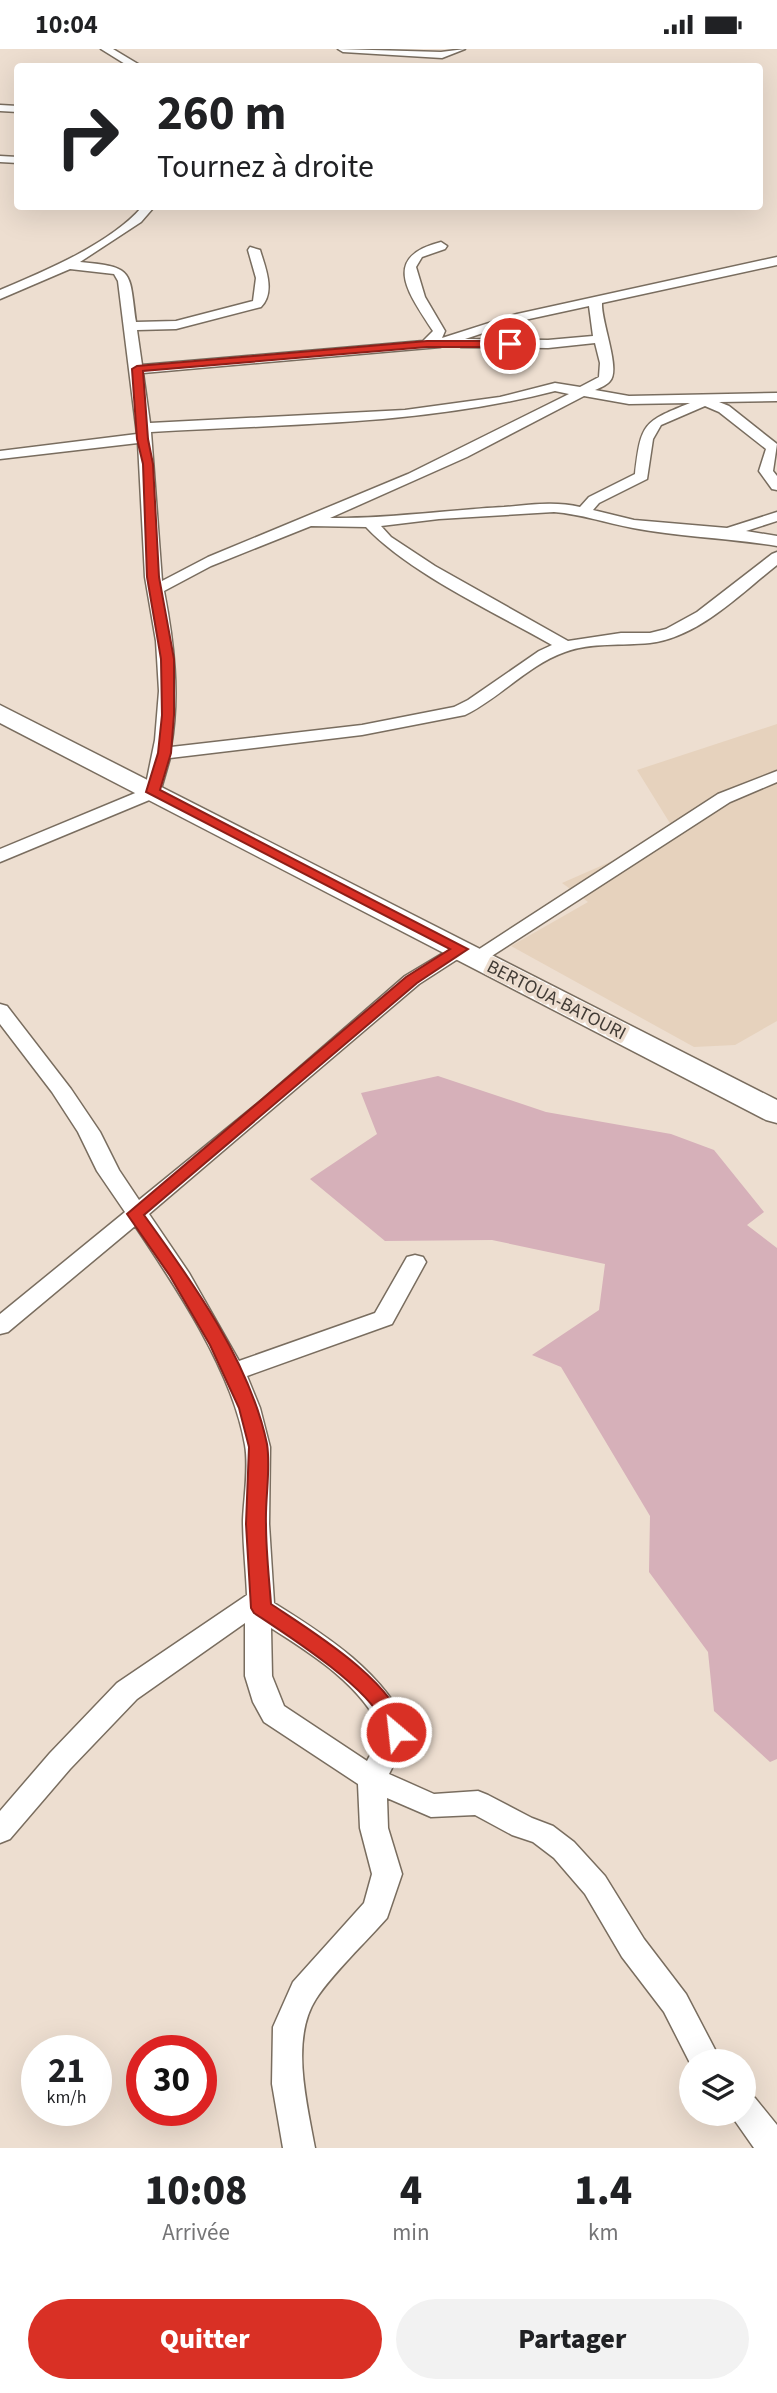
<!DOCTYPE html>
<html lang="fr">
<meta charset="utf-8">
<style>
body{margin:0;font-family:"Source Sans 3",sans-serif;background:#f2f2f2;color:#202124;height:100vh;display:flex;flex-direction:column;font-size:26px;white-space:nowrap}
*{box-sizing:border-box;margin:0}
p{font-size:23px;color:#757577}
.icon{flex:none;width:38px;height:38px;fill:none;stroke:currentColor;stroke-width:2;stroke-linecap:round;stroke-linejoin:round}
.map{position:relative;height:2099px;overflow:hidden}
.details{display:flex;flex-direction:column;background:#fff;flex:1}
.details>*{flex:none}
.hud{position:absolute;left:14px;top:14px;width:749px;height:147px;border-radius:7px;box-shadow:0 7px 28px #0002;background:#fff;color:#202124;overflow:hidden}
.buttons{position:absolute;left:679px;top:2000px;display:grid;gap:14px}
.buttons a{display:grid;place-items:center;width:77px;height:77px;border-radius:50%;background:#fff;box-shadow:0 7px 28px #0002;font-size:35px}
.speed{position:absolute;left:21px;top:1986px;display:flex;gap:14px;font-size:35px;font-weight:700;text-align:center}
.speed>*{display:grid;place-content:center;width:91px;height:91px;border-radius:50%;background:#fff;box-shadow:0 7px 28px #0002;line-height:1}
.speed small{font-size:18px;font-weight:400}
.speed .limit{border:10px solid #d22;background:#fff;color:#111}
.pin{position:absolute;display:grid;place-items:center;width:60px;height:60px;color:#fff;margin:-30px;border:4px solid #fff;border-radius:50%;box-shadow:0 2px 7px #0007}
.me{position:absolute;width:77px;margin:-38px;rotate:332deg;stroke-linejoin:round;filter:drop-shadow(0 0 5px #0008)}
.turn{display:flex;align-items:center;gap:24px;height:147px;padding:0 28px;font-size:32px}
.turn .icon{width:91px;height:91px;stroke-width:2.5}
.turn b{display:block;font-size:49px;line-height:60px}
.eta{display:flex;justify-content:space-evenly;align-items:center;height:119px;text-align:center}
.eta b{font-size:42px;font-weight:800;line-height:49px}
.button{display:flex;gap:14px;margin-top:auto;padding:14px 28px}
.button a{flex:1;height:80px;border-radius:42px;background:#d93025;color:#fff;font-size:28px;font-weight:800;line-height:80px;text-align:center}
.button a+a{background:#f2f2f2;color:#202124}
.status{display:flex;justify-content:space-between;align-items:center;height:49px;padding:0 35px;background:#fff;direction:ltr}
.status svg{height:19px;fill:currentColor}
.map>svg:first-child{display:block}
.built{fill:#e6d2bd}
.green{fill:#d6b0b9}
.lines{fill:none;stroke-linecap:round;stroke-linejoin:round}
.minor-casing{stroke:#796d5f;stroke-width:3}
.highway-casing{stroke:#796d5f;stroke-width:3}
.minor{fill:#fff;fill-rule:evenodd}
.highway{fill:#fff;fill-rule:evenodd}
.route{fill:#d93025;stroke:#8d1f18;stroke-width:2}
.labels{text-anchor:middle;stroke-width:7;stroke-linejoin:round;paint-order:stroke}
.street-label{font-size:19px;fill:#413b35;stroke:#edded0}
</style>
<div class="status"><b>10:04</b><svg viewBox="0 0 49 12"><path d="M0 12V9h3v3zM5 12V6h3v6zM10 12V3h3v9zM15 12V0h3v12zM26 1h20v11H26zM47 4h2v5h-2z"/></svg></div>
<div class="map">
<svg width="777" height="2099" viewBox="0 0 777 2099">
<rect width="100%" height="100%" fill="#edded0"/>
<path class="built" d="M777,675V972L735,996L694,998L511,897L588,853L562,834L676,784L637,721Z"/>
<path class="green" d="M438,1027L546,1063L671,1085L714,1101L764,1163L747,1176L777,1199V1710L770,1713L714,1662L708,1603L649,1523L650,1467L561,1318L532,1306L599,1261L605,1215L492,1191L385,1192L310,1130L377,1085L361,1044Z"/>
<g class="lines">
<defs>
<g id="minor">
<path d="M101,0H113L143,18H130Z"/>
<path d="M338,0L441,3L465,0L442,9L343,3Z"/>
<path d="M0,56L18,57V63L0,62Z"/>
<path d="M0,107L18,108V114L0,113Z"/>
<path d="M142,158H154L141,173L80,213C135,218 129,222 136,273L176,272L253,252L256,229L248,201L250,198L260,201C265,218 276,243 261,258L176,280L137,281L142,316L423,292L433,282C409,245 380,208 441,193L447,197L445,200L422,208L416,218L425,248L445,282L442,289L517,265L777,208V216L602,254C601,273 621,320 610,332C607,336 600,339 595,341L629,347L777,344V352L719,353L729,357L777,395L773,422L777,427V441L772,440L759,422L766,400L719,363L705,357L661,376L653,390L647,430L599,454L593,461L634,471L727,479L777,463V472L746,482L777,487V497C729,489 680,488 633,479C606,474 581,465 554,463L439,470L381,477L391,488L435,517L568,592L621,584H650L666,580L697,563L772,505L777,503V516C740,545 699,588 650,594C622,597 592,593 565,603C528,616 500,649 465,666L362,686L170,709L159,747L0,813V800L145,740L155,691L159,642L156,592L145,528L138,394L0,410V402L137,385L118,232L114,225L70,220L0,250V241C45,222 110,195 142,158ZM589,257L593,287L548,291L465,290L520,272ZM455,293L461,298L548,299L595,294L600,314L599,328L580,338L555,334L500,348L405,361L150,374L143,324L440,298ZM555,342L569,345L408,425L208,508L162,532L151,383C286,375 423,376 555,342ZM584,347L629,355L690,354C643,373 641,374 635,425L589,448L580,458C555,452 529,456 504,458C446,461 388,470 330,469L467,408ZM311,477L366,478C409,524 496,564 552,596L539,602L468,651L454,658L362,676L171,698C180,646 174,593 164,542L211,517Z"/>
<path d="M777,722V733L730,753L484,912H470L467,908L718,745Z"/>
<path d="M460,894L470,900L467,904L419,935L149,1165L189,1224L239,1312L375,1264L407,1208L415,1206L423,1208L426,1213L392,1275L247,1327L260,1359L270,1398L269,1475L274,1554C327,1587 385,1624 410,1683L389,1725L434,1745L478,1742L488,1746L532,1769L553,1777L574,1793L605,1827L644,1890L686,1945L721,2012H691V2016L664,1963L622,1908L585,1845L554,1809L533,1793L512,1786L475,1766L431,1768L387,1749L388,1779L402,1825L387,1869C366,1893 332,1925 316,1950C290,1990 307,2055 315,2099H283L272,2035L273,1978L293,1933L364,1854L372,1825L360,1779L358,1735L264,1673L253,1653L245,1627V1574L137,1650L70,1720L10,1790L0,1794V1762L50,1704L117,1634L247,1546C246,1521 243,1496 243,1471C244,1447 249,1419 245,1396C233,1323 176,1238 135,1177L8,1283L0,1285V1265L125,1163L97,1122L78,1083L52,1043L0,975V955L7,957L71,1040L100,1083L119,1121L139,1151L263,1050L405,927ZM271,1579C312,1605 363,1637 382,1683L367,1712L284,1657L272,1627Z"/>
<path d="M744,2045L755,2049L777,2076V2099H754L733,2069L731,2065H744Z"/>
</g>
<path id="highway" d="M0,656L777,1051V1074L766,1071L0,674Z"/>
</defs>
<use href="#minor" class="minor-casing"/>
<use href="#highway" class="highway-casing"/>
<use href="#minor" class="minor"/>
<use href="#highway" class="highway"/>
</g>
<path class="route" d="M427,292H510L515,295L510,298H427L143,322L148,390L153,415L159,528L174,610V666L171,704L160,741L468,900L417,934L144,1166C192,1232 250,1313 267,1395C271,1420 265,1449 266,1475C266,1502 269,1528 271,1555C313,1583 394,1632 407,1683L404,1688L396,1691L389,1688C386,1683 386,1678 383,1673C367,1637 287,1586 254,1564L251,1559L246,1475L249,1398L239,1359L210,1296L170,1227L127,1165L406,928L450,900L146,743L158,704L162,666L161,610L147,528L143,415L137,390L132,320L137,317Z"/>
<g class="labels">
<g class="street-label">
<text transform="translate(557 950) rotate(27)" y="7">BERTOUA-BATOURI</text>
</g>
</g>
</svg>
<div class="buttons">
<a><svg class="icon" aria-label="layers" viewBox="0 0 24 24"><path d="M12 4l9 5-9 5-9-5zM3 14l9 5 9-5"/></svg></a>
</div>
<div class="speed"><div>21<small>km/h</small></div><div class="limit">30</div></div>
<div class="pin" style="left:510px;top:295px;background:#d93025"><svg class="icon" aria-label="arrive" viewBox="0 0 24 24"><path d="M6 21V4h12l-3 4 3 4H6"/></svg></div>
<svg class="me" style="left:396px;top:1683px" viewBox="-20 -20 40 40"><circle r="17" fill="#d93025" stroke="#fff" stroke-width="3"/><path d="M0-11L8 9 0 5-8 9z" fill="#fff"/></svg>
<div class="hud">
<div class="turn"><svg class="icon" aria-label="right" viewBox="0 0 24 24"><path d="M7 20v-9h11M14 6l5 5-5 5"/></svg><div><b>260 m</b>Tournez à droite</div></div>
</div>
</div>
<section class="details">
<div class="eta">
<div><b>10:08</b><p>Arrivée</p></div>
<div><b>4</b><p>min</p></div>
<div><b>1.4</b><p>km</p></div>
</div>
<div class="button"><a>Quitter</a><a>Partager</a></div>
</section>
